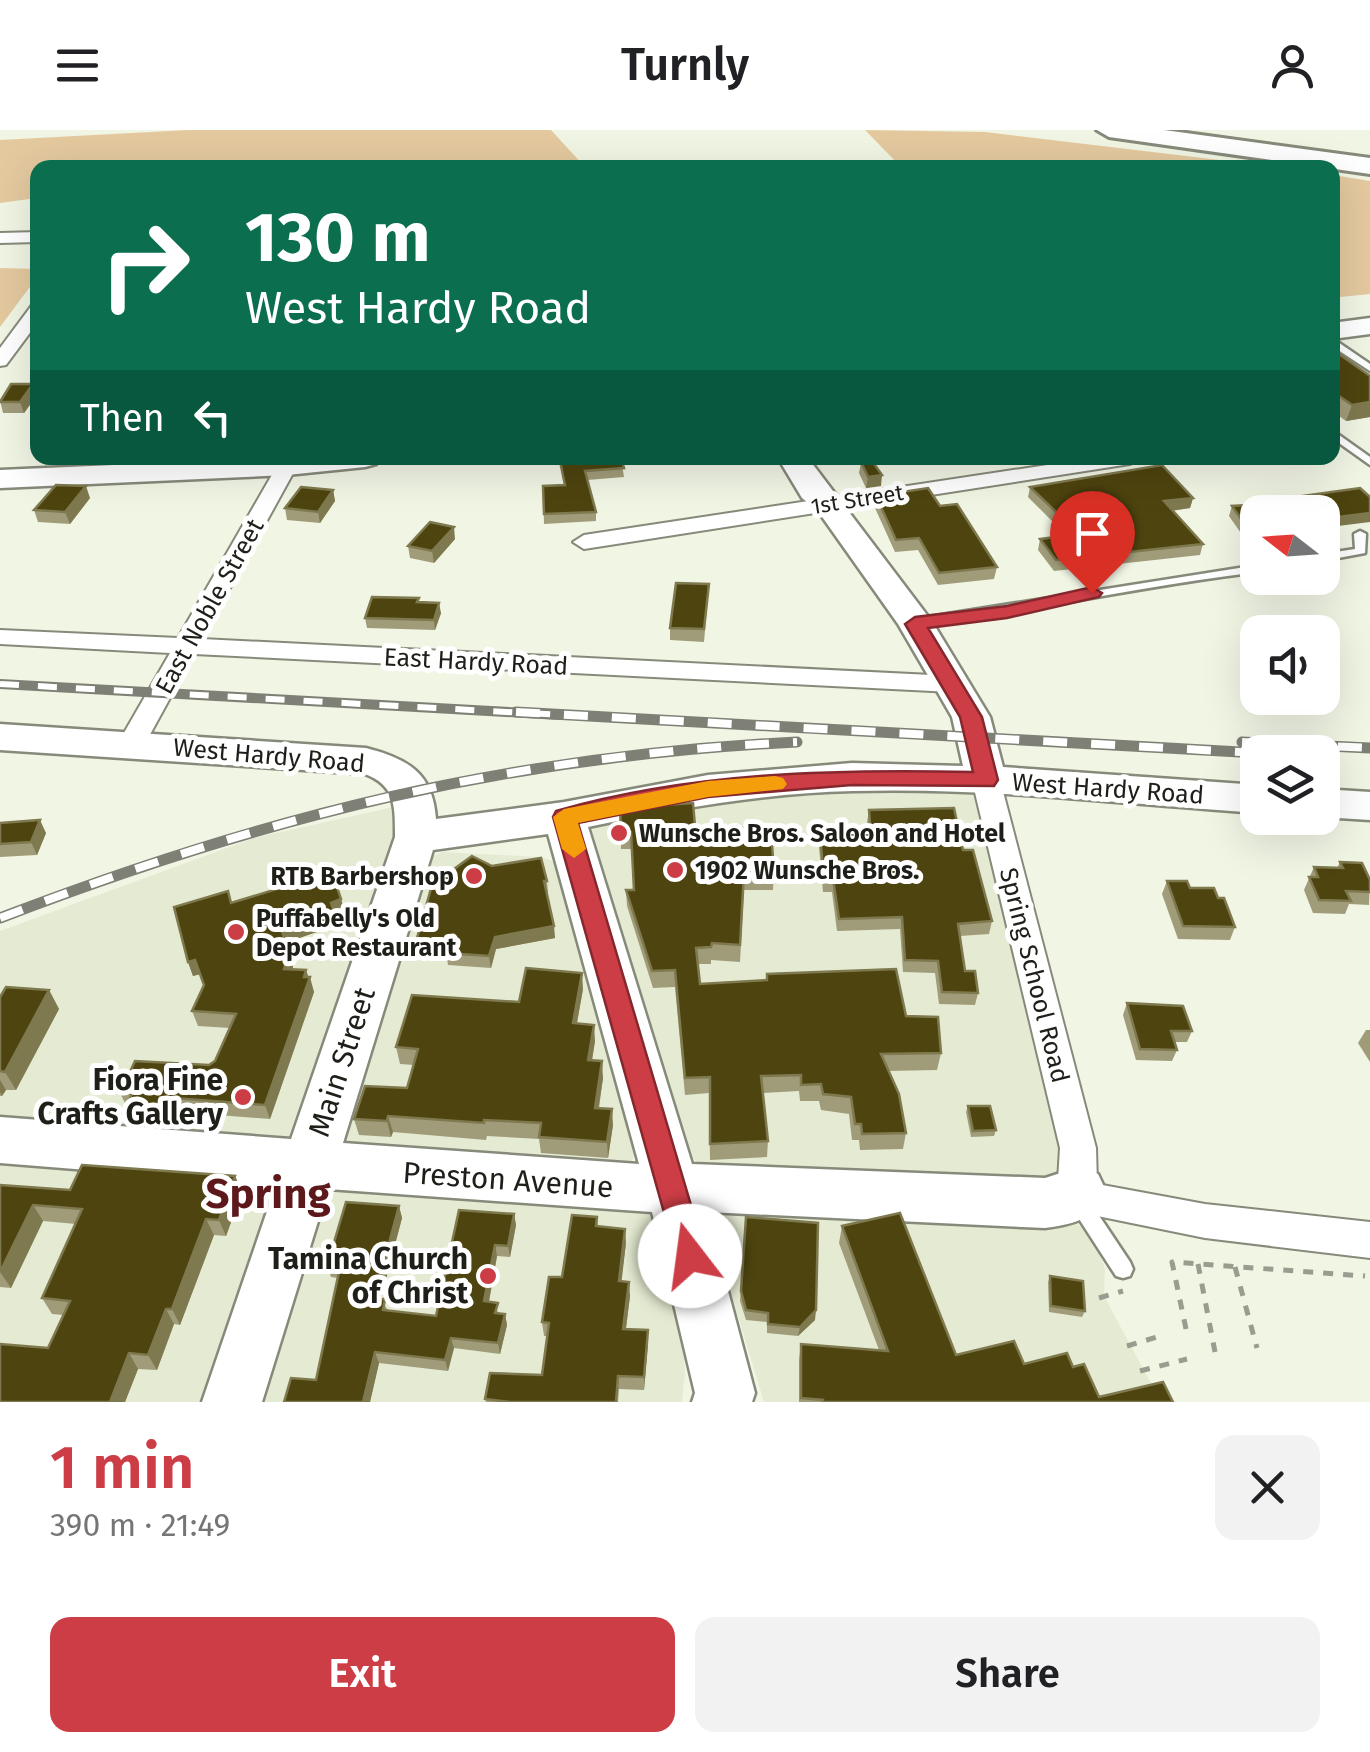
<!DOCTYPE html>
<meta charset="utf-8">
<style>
body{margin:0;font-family:"Fira Sans",sans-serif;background:#f2f2f2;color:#202124;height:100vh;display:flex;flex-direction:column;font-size:38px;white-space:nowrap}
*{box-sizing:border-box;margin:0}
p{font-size:32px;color:#757577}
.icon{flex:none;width:55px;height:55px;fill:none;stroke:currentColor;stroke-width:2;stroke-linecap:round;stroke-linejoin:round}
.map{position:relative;height:1272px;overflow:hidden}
.details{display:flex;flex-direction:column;background:#fff;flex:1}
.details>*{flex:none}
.hud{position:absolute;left:30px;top:30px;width:1310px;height:305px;border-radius:20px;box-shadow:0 10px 40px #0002;background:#0b6e4f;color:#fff;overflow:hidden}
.needle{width:65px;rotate:287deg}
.fabs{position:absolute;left:1240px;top:365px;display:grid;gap:20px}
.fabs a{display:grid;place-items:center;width:100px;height:100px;border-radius:20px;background:#fff;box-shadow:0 10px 40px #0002;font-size:50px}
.pin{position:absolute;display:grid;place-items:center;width:85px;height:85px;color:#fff;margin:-102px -42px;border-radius:50% 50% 50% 0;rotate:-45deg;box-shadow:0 0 10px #0007}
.pin .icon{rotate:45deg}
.me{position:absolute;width:110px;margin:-55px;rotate:345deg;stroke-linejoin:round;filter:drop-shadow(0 0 8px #0008)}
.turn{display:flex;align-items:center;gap:35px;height:210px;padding:0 50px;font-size:45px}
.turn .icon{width:130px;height:130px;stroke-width:2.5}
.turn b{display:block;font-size:70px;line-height:85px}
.then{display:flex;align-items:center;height:95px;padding:0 50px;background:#0003;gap:20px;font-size:38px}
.round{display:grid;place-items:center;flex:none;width:105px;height:105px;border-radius:20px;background:#f2f2f2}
.summary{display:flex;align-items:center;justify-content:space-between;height:170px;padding:0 50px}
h1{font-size:60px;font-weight:600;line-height:75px;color:#cd3d46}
.action{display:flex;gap:20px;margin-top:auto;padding:20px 50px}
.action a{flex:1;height:115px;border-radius:20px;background:#cd3d46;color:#fff;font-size:40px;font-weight:600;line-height:115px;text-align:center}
.action a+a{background:#f2f2f2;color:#202124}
header{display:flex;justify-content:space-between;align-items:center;height:130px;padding:0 50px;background:#fff;font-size:45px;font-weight:600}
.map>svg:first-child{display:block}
.built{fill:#e5ebd2}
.green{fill:#e4c99f}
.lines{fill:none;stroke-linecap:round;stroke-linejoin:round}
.lane-casing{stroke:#868a7a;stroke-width:5}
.street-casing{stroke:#868a7a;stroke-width:4}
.secondary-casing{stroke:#868a7a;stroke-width:5}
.highway-casing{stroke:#868a7a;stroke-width:6}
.path{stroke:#999c8f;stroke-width:5;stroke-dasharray:10 10;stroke-linecap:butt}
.lane{fill:#fff;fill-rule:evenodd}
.street{fill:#fff;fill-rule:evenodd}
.secondary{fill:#fff;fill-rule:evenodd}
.highway{fill:#fff;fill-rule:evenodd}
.rail-far1-casing{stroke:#7e8075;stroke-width:10}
.rail-casing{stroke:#7e8075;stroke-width:11}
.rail-far1{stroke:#fff;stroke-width:6;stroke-dasharray:19;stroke-linecap:butt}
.rail{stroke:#fff;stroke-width:8;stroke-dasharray:24;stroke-linecap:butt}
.wall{fill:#a09c7a}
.shaded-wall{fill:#7f794f}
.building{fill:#4e440f;stroke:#7f794f;stroke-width:2.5}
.route{fill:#cd3d46;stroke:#85282e;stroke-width:2.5}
.slow{fill:#f59e0b}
.poi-dot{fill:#cd3d46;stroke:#fff;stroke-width:4}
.labels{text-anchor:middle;stroke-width:10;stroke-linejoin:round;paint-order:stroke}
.far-street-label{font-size:22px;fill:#1e1f19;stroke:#fff}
.street-label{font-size:25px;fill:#1e1f19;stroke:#fff}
.poi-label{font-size:25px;font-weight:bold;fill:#1e1f19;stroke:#fff;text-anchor:start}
.near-street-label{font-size:30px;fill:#1e1f19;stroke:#fff}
.near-poi-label{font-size:30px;font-weight:bold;fill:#1e1f19;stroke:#fff;text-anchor:end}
.near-district-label{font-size:42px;font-weight:bold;fill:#5d181c;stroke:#fff}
</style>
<header><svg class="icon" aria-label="menu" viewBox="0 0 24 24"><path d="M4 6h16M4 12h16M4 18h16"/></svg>Turnly<svg class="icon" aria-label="person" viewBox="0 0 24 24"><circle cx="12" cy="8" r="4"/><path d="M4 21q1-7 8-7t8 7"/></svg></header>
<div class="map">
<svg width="1370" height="1272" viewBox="0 0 1370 1272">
<rect width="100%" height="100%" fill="#f1f5e4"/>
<g class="built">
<path d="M835,659L963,661L981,668L1068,1026L1064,1052L701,1037L692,1027L592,702L594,696L605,689L687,674Z"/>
<path d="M398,676L401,687L288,1009L277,1015L0,996V801L254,708Z"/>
<path d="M443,722L542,727L557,733L637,1021L628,1038L345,1015L343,1007L431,727Z"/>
<path d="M0,1024L257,1050L266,1057L270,1066L267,1081L202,1272H0Z"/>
<path d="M342,1058L636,1078L651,1083L681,1184L685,1244L682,1272H260L324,1068Z"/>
<path d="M724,1078L1066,1089L1083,1097L1098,1120L1105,1139L1104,1166L1161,1272H764L711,1097Z"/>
</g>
<g class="green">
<path d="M188,0H551L585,37L38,38L37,68L0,73V10Z"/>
<path d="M865,0L985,2L1278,37H901Z"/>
<path d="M1333,45L1370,51V164L1340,167L1333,163Z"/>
<path d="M0,138L37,139L38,146L0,197Z"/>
</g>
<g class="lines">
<defs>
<g id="lane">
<path d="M1332,208L1370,234V241L1332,216Z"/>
<path d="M1332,300L1370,327V335L1332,308Z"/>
<path d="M1360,401L1366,404L1365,423L1322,431V424L1355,419L1354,404Z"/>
<path d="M1258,435V442C1143,456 1030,481 916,497L910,493L916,489Z"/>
<path d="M1079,1064L1086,1066L1130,1132L1133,1139L1130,1146L1123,1148L1116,1146L1072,1078L1070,1072L1072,1066Z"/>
</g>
<g id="street">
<path d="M38,102V112L0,113V103Z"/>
<path d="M38,174V192L6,235L0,236V218L32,175Z"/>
<path d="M1093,328H1140L1130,334L584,419L573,412L584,405Z"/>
<path d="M287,330L297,336L202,509L952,546L965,554L952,562L194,524L141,621H121L117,615L170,523L0,514V500L178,508L277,336Z"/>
<path d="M986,641L996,643L1000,650L1096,1018L1097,1054L1205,1074L1370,1092V1128L1205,1108L1063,1079L1057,1067L1060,1018L972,650L976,643Z"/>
</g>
<g id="secondary">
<path d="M1370,188V204L1332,209V193Z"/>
<path d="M275,328H380L376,334L365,337L287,345L0,358V340Z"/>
<path d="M778,328H808L933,493L990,587L1003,637L1258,655V683C1123,674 987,657 853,661C763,663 675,679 588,697L692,1034L1045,1048L1079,1037L1098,1044L1106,1061C1093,1090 1075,1094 1045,1098L707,1082L755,1263L752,1272H692L695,1263L652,1082L328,1059L262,1272H202L276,1055L0,1033V987L291,1009L395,707C395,676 396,656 365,644L0,620V594L366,618C408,629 433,643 436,689L564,672L708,645L852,633L963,636L952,587L933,554L898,494L818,381L802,368ZM548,704L639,1034L343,1013L433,720Z"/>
<path d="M1322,659L1370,662V690L1322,687Z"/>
</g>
<path id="highway" d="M1097,0H1164L1370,28V44L1109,7Z"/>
</defs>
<use href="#lane" class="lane-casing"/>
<use href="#street" class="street-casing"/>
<use href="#secondary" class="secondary-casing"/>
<use href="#highway" class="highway-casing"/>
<g class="path">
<path d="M1198,1134L1215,1222"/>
<path d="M1235,1137L1257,1218"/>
<path d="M1099,1168L1123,1161"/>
<path d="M1186,1199L1172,1132L1365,1146"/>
<path d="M1127,1216L1157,1207"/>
<path d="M1140,1241L1187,1229"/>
</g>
<use href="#lane" class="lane"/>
<use href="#street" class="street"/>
<use href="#secondary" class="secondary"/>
<use href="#highway" class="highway"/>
<defs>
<path id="rail-far1" d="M0,554L562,585"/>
<g id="rail">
<path d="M516,582L1258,623"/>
<path d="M1242,612L1370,618"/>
<path d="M0,788C268,685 509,626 797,612"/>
</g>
</defs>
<use href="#rail-far1" class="rail-far1-casing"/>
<use href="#rail" class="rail-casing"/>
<use href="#rail-far1" class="rail-far1"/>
<use href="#rail" class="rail"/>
</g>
<g class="wall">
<path d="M1332,222L1370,246V287L1346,291L1332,281Z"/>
<path d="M33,254L37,265L24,283H3L0,270Z"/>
<path d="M579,328H621L624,347L587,350L596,382V391L544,394L543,356L564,355L560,331L580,329Z"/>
<path d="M954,328H1009L958,333Z"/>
<path d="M861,332L881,356L866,358L859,343Z"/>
<path d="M1030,357L1193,368L1190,378L1172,381L1203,414L1200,425L1054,441L1038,420L1040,409L1067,406L1028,367Z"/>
<path d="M333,360L335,371L320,393L287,390L285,378Z"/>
<path d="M876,366L940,376L997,437L994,449L938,455L918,420L895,422L875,378Z"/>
<path d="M90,368L70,394L38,392L34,380Z"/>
<path d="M1266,371L1322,382L1258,418L1252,419L1229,386L1232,376L1264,375Z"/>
<path d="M455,409L434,433L410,428L408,416Z"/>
<path d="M709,454L704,512L670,510V498Z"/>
<path d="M419,472L441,483L435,500L367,498L365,488Z"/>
<path d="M620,678L695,696L774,743L773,760H744L740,832L711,830V834H698L700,854L766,850L767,844L906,886L941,923L937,940L888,941L906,1003L903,1019L860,1020L859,1010H852L849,984L821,980L819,971H800L799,961L763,963L768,1011L767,1027L710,1030L709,963L685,965L675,857L653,858L627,776L626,760H634L632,719H621Z"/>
<path d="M869,680L963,720L992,791L989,804L960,806L965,841L978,863L975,875L939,874L935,843L903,842L900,799L837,801L832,762H823L819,717L820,705H869L867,692Z"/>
<path d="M0,693L46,703L37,725L0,727Z"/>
<path d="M1340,732L1370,750L1369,775L1349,774L1345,784L1313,783L1304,760L1314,737L1337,738Z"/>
<path d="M492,736L547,751L548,763H546L555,808L496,819L491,838L448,835L446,821L420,820L417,808Z"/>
<path d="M1167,751L1190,758L1235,797L1230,810L1178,809L1162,764Z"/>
<path d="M341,769L345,783L335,787L337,795L286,812L293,837V839L306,840L314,862L270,989L167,981L163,989L135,987L131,977H127L120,963L209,935L215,931L230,898L198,896L192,881L204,855L200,844L193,846L188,832L232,773Z"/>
<path d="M583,859L577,893L595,911L592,931L603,948L599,978L613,995L608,1028L541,1023L539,1009L487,1006L486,1010L393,1002L391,1007L359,1005L354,989L407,958L414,935L400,934L396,917L519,872Z"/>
<path d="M49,860L59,879L16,960H6L2,966H0V867Z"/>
<path d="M1127,873L1192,901L1187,912H1174L1177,920L1172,931L1136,930L1123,885Z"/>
<path d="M1366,900H1370V932L1358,913Z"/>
<path d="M968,976L996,1000L994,1006L971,1007L966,982Z"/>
<path d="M235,1046L242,1062L226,1106L214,1105L180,1195L174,1194L157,1240L138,1239L125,1272H0L48,1218L63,1185L52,1184L42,1168L76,1094L43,1091L11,1158L0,1157V1055L70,1060Z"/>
<path d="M399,1076L402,1088L380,1169L388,1180L436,1186L514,1084L516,1095L510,1127L497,1126L489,1172L500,1184H505L507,1195L500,1224L454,1218L448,1241L379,1233L370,1272H284L316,1250L338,1148L331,1147L327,1136Z"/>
<path d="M597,1087L598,1096L626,1113L621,1151L630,1166L626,1199L648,1200L644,1260L619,1259L618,1272H486L485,1269L542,1245L547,1206H544L542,1192L562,1147Z"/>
<path d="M746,1087L815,1190L798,1206L767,1203V1192L746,1190L740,1171Z"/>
<path d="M842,1096L956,1225L1024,1234L1073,1237L1099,1267L1173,1272H799V1230L801,1214L879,1220L839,1113Z"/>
<path d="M1050,1146L1085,1181L1082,1187L1049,1182L1048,1152Z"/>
</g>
<g class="shaded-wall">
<path d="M33,254L37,265L24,283L20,272Z"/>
<path d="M1370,272V287L1346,291L1352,275Z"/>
<path d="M882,345L881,356L866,358L868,347Z"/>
<path d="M86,356L90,368L70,394L65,382Z"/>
<path d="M333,360L335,371L320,393L318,382Z"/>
<path d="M1193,368L1190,378L1161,382L1164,371Z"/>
<path d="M1370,383V392L1322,398V389Z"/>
<path d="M454,397L455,409L434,433L432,421Z"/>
<path d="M1255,409H1258V418L1252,419Z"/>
<path d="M439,473L441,483L435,500L434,490Z"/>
<path d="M40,690L46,703L37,725L31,712Z"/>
<path d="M341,769L345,783L335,787L337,795L285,813L281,798L331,773Z"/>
<path d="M554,796L555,808L496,819L491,838L489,826L495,807Z"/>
<path d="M289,823L293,837L288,853L284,839Z"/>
<path d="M195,830L201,844L193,846L188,832Z"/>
<path d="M306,840L309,850L310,847L314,862L270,989L265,975Z"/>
<path d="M582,843L583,859L574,909L573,893Z"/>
<path d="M49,860L59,879L16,960L5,942Z"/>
<path d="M594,895L595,911L589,947L588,930Z"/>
<path d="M602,931L603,948L596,994L595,978Z"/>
<path d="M0,950L6,960L2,966L0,962Z"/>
<path d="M160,967L167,981L163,989L157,975Z"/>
<path d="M612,979L613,995L608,1028L607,1012Z"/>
<path d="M388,986L393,1002L391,1007L387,991Z"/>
<path d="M235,1046L242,1062L226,1106L219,1090Z"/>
<path d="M33,1075L43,1091L11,1158L0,1142Z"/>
<path d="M399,1076L402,1088L378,1180L374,1169Z"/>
<path d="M514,1084L516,1095L510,1127L508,1116Z"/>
<path d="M206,1089L214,1105L180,1195L172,1179Z"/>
<path d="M625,1099L626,1113L620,1165L619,1151Z"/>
<path d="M495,1115L497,1126L487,1182L484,1171Z"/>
<path d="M629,1152L630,1166L624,1213L623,1199Z"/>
<path d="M166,1179L174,1194L157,1240L148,1225Z"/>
<path d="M816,1180L815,1190L798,1206L800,1197Z"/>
<path d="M505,1184L507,1195L500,1224L498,1213Z"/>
<path d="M648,1200V1214L644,1260V1247Z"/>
<path d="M451,1208L454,1218L448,1241L445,1230Z"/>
<path d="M375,1222L379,1233L370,1272H363Z"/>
<path d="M129,1223L138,1239L125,1272H110Z"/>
</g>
<g class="building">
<path d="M1332,222H1336L1370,246V272L1352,275L1332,261Z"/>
<path d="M11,254H33L20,272H0Z"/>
<path d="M581,328H621L624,338L585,341L596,382L544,384L543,356L565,355L560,331Z"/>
<path d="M868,328H870L882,345L868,347L861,332Z"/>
<path d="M1162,335L1193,368L1164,371L1203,414L1056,430L1040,409L1079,404L1030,357Z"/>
<path d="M56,355L86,356L65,382L34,380Z"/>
<path d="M301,357L333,360L318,382L285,378Z"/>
<path d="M928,358L940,376L957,374L997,437L939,443L919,408L896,410L876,366Z"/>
<path d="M1360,358L1370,367V383L1322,389V382H1258V409H1255L1232,376L1269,374L1266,371Z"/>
<path d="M430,392L454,397L432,421L408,416Z"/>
<path d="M676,453L709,454L704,499L670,498Z"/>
<path d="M372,467L419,468L417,472L439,473L434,490L365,488Z"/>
<path d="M693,673L695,696L771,699L774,743H744L740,815L712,813L711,817L696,818L700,854L767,850V844L896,839L906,886L938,887L941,923L881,924L899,964L906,1003L862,1004L861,994H855L851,967L823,964L821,954L801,955V945L761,946L768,1011L710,1014V947L685,948L675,840L652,841L626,760H634L631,702L621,703L620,678Z"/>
<path d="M954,678L963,720H973L992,791L958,794L965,841H975L978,863L942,862L938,831L905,830L902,787L839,789L833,749H824L820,705H871L869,680Z"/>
<path d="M40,690L31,712L0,714V693Z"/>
<path d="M472,726L492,736L541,728L547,751H544L554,796L495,807L489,826L446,823L450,810L417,808L432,755Z"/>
<path d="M1340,732L1362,733L1370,750V762L1346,761L1351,771L1319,770L1309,747H1318L1314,737L1343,738Z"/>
<path d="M332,742L341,769L331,773L334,781L281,798L289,823L284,839L306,840L304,847H310L265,975L160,967L157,975L128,972L132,964L120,963L135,931L209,935L215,931L236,884L192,881L204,855L195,830L188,832L174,777L228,761L231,773Z"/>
<path d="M1167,751H1187L1190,758H1214L1218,768H1224L1235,797L1183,796Z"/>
<path d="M526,838L582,843L573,893L594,895L588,930L602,931L595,978L612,979L607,1012L539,1007L541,993L484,990V993L388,986L387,991L354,989L365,956L407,958L418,919L396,917L412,865L519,872Z"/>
<path d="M6,857L49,860L5,942L0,941V867Z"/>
<path d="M1127,873L1183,876L1192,901H1171L1177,920L1140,919Z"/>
<path d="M968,976H990L996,1000L973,1001Z"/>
<path d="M82,1035L235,1046L219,1090L206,1089L172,1179H166L148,1225L129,1223L110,1272H0V1214L48,1218L70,1171L42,1168L82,1079L33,1075L0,1142V1055L70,1060Z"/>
<path d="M346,1072L399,1076L374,1169H385L383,1180L436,1186L459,1080L514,1084L508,1116L495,1115L484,1171L498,1173L495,1183L505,1184L498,1213L451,1208L445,1230L375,1222L363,1272H284L291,1248L316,1250L340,1137L327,1136Z"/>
<path d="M900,1083L956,1225L1014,1211L1024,1234L1067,1223L1073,1237L1084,1234L1099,1267L1163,1252L1173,1272H823V1270L801,1268V1214L888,1221L842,1096Z"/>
<path d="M572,1085L597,1087L596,1096L625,1099L619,1151L629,1152L623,1199L648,1200L644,1247L618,1246L616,1272H511L485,1269L490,1243L542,1245L549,1193L542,1192L549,1147H562Z"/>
<path d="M746,1087L818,1093L816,1180L800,1197L768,1194V1183L746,1180L741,1161Z"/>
<path d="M1050,1146L1083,1151L1085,1181L1051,1176Z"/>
</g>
<path class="route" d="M1092,457L1102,463L1099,467L1007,488L928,498L982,587L998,650L994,656L852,655L708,667L578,693L706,1126L702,1136L690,1140L679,1136L553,687L556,681C691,642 834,639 973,642L960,587L905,494L915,487L1007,476Z"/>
<path class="slow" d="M775,646L783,648L787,654L783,659L708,667L578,693L586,719L574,728L562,719L553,687L564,679L708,651Z"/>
<g class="poi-dot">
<circle cx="619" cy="703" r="10"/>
<circle cx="675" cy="740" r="10"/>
<circle cx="474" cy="746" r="10"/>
<circle cx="236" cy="802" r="10"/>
<circle cx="243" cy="967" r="10"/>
<circle cx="488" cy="1146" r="10"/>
</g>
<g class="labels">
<g class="far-street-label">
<text transform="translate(857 369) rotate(-9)" y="8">1st Street</text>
</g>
<g class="street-label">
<text transform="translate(209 476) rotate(-61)" y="9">East Noble Street</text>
<text transform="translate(476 531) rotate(3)" y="9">East Hardy Road</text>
<text transform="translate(269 625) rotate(5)" y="9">West Hardy Road</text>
<text transform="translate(1108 658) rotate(4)" y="9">West Hardy Road</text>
<text transform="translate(1035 845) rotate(76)" y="9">Spring School Road</text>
</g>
<g class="poi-label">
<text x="639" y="712">Wunsche Bros. Saloon and Hotel</text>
<text x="695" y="749">1902 Wunsche Bros.</text>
<text x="454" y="755" text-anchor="end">RTB Barbershop</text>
<text x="256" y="797">Puffabelly's Old<tspan x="256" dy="29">Depot Restaurant</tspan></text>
</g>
<g class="near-street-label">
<text transform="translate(342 932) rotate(-72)" y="10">Main Street</text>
<text transform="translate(508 1050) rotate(4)" y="10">Preston Avenue</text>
</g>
<g class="near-poi-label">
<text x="223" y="960">Fiora Fine<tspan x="223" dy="34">Crafts Gallery</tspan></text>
<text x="468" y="1139">Tamina Church<tspan x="468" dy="34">of Christ</tspan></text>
</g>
<g class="near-district-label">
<text x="268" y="1078">Spring</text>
</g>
</g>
</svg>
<div class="fabs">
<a><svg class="needle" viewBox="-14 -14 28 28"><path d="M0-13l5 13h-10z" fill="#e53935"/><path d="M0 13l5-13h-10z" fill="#757577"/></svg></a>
<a><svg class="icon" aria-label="sound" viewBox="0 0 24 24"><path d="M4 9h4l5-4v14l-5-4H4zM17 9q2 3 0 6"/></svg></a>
<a><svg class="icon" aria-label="layers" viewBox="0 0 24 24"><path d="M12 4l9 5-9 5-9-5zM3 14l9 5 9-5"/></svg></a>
</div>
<div class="pin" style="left:1092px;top:463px;background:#d93025"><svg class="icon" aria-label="arrive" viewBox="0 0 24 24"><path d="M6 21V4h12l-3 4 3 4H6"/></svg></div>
<svg class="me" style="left:690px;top:1126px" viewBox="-20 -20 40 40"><circle r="19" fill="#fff"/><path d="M0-13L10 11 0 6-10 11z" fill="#cd3d46"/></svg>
<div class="hud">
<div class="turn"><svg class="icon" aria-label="right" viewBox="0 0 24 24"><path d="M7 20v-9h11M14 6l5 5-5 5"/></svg><div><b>130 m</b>West Hardy Road</div></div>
<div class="then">Then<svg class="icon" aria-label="left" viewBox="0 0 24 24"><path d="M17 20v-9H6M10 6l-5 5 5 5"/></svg></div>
</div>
</div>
<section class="details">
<div class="summary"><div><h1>1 min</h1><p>390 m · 21:49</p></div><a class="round"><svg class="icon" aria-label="close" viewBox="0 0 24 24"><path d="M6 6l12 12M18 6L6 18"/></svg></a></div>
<div class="action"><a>Exit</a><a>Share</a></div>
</section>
